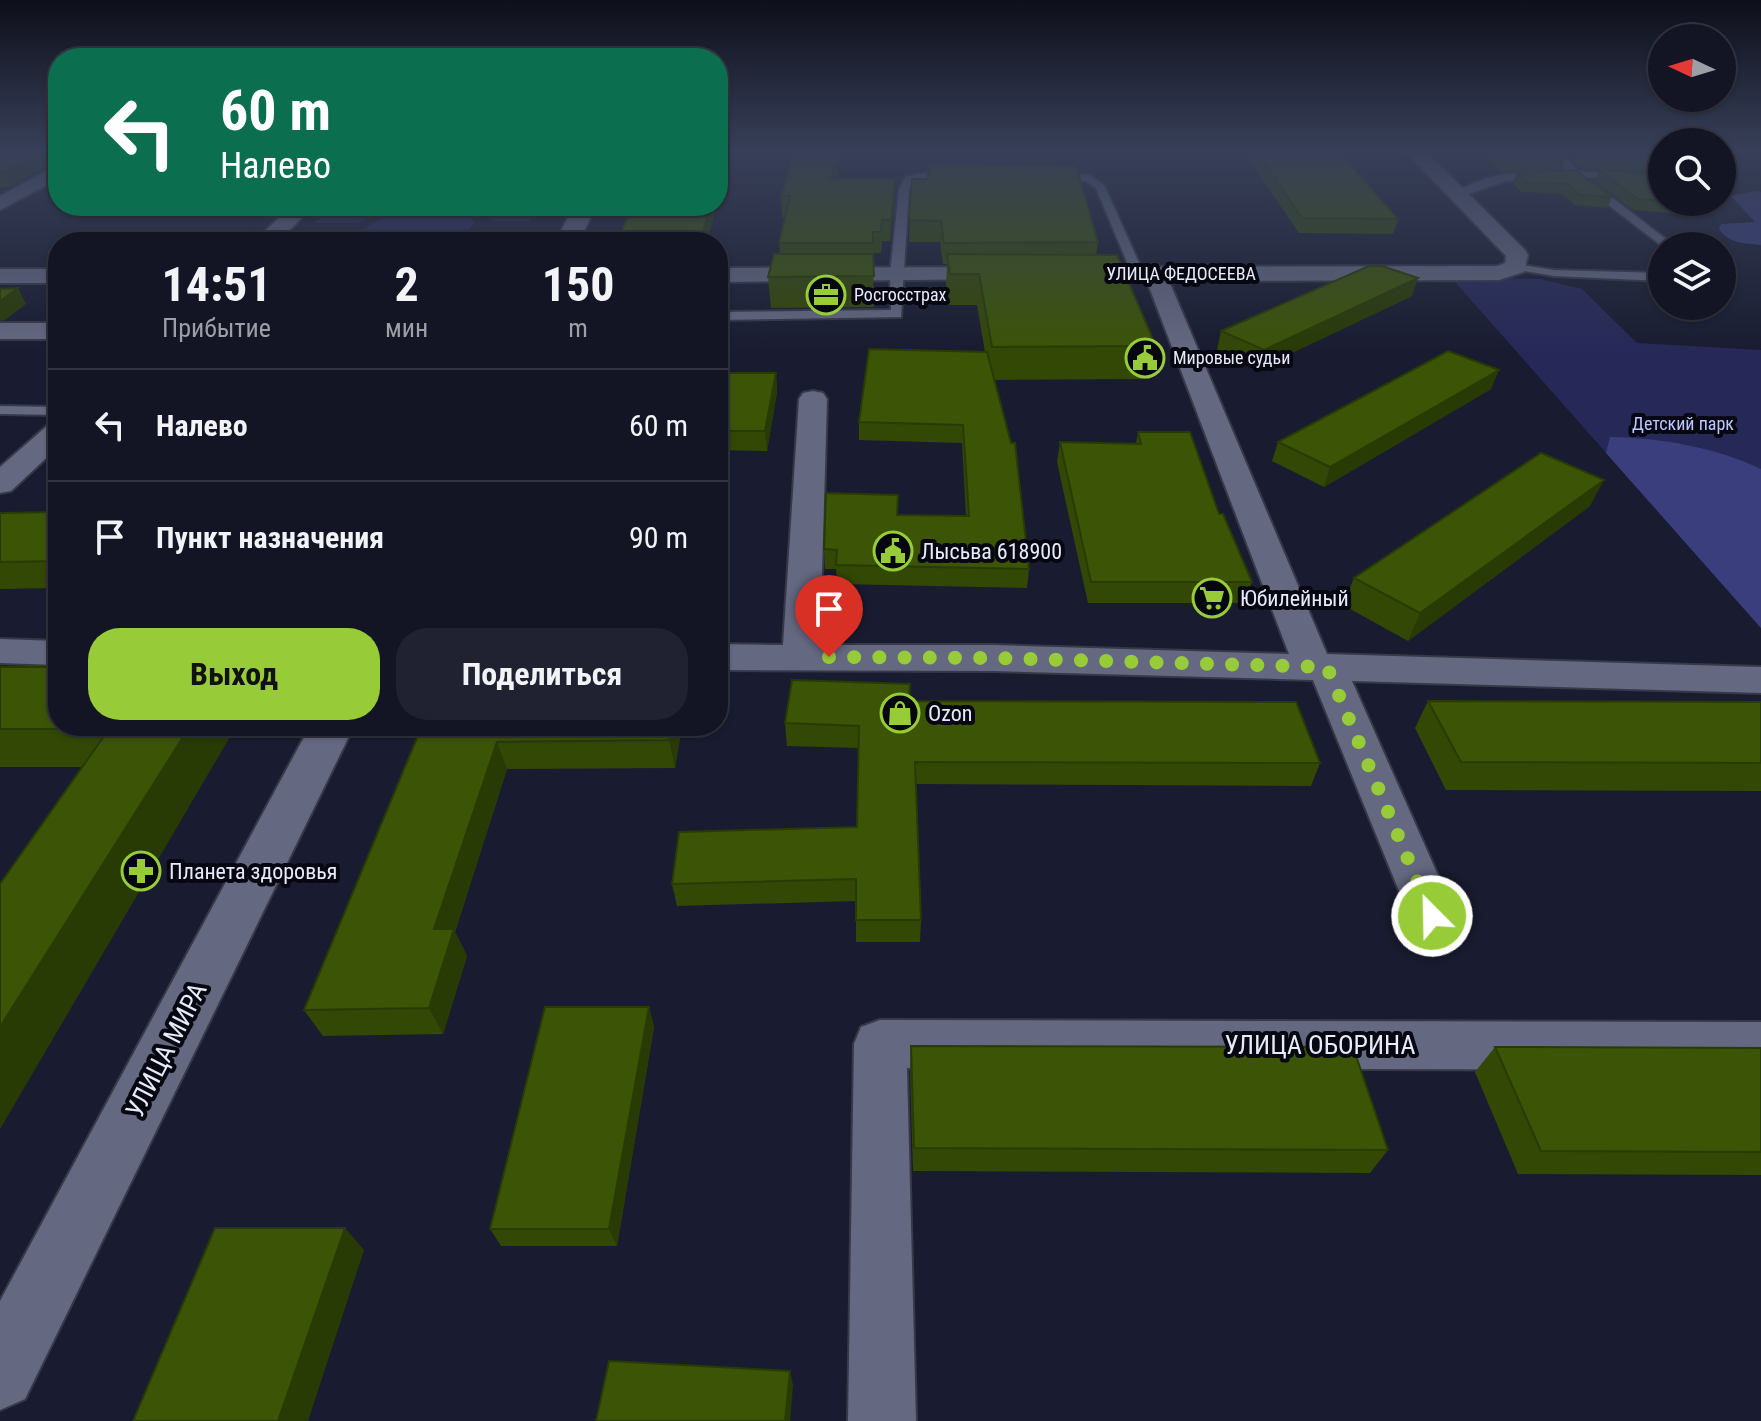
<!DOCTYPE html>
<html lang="ru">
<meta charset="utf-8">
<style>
body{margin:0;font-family:"Roboto Condensed",sans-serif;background:#202231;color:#f1f3f6;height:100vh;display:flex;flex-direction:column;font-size:30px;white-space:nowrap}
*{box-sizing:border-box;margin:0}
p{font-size:26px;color:#9d9fa6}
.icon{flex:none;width:44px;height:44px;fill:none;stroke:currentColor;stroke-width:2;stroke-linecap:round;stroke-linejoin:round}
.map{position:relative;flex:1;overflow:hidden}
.panel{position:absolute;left:48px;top:232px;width:680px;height:504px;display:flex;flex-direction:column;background:#131524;border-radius:32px;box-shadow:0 2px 6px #0004,0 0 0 2px #323441}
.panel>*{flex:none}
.guide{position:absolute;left:48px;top:48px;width:680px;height:168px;border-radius:32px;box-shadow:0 2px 6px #0004,0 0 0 2px #323441;background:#0b6e4f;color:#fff;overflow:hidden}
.needle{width:52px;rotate:274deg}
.fabs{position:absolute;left:1648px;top:24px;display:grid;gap:16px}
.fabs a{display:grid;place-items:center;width:88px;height:88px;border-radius:50%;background:#131524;box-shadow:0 2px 6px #0004,0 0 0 2px #323441;font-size:40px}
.pin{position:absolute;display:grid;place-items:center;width:68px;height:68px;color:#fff;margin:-82px -34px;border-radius:50% 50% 50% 0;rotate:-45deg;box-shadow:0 0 8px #0007}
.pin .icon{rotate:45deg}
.me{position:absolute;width:88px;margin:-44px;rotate:337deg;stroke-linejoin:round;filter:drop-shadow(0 0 6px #0008)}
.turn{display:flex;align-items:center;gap:28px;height:168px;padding:0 40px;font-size:36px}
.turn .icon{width:104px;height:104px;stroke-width:2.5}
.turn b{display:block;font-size:56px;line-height:68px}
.eta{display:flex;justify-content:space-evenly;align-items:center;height:136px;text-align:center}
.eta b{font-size:48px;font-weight:700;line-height:56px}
.action{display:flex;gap:16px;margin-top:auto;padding:16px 40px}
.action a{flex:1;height:92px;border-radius:32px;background:#97cc38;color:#111;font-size:32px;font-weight:700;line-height:92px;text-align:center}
.action a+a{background:#202231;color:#f1f3f6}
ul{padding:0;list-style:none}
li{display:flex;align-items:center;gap:24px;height:112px;padding:0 40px;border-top:2px solid #323441}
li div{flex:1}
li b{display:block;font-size:30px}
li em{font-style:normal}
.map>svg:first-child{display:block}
.green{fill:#262957}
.forest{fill:#3a3e7c}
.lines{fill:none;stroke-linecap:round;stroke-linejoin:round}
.service-casing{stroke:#373848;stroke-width:4}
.minor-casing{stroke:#373848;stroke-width:4}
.tertiary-casing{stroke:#373848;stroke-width:4}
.service{fill:#646880;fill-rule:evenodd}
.minor{fill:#646880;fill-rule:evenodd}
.tertiary{fill:#646880;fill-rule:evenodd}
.wall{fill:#334805}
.shaded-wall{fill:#293b04}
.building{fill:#3b5406;stroke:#293b04;stroke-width:2}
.route{stroke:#97cc38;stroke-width:14;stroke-dasharray:0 25.2}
.labels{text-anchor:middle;stroke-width:8;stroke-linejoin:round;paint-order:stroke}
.far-street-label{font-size:18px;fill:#e7eaf8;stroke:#060710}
.far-poi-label{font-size:18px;fill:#e7eaf8;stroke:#060710;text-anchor:start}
.far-park-label{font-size:18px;fill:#bdc6ff;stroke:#060710}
.poi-label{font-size:22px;fill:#e7eaf8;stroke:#060710;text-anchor:start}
.near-street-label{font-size:26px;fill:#e7eaf8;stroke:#060710}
</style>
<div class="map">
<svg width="1761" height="1421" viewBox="0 0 1761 1421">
<rect width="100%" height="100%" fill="#191c30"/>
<g class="green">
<path d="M332,206H409L381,212L357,223H315Z"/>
<path d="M466,206H538L530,221H490L484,212Z"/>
<path d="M421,209L464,212L470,215L474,223C457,253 400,242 370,242L365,238V229L386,216Z"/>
<path d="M1499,278L1540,279L1582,289L1637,343L1761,350V628L1455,282Z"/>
</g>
<g class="forest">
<path d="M1755,191L1761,192V245C1743,243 1730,244 1719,229L1721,224L1755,222L1731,196Z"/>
<path d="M1610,437C1662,438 1714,447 1761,469V628L1606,453Z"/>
</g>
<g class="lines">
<defs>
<g id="service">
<path d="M1552,153H1562L1578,171L1662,176V182L1585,177L1675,246H1662L1572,177L1505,181L1463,196L1454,194C1484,172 1531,170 1567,171Z"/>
<path d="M928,172H954L959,175L913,181L909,189L901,317L718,320V312L891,310L890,274L899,189L906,177Z"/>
<path d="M1054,174L1089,175L1104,185L1144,274L1142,276L1132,274L1096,188L1086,181L1051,179Z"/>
<path d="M1722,179L1727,180L1729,182L1722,185Z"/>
<path d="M1516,264L1554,270L1662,273V281L1554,276L1512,269L1510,267Z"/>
<path d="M0,406L58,407V415L0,414Z"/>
</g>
<g id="minor">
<path d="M1407,153H1427L1525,250L1528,255L1524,272L1499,280L1169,281L1327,654L1761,667V693L1352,681L1456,916L1449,930L1432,936L1415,930L1313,680L993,671L718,670V644L783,645L799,399L803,393L813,391L823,393L827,399L820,645H993L1289,654L1148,284L1145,281L1122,279L1118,274L1122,269L1130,267L1497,266L1505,263L1506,256Z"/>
<path d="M58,165V179L0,210V196Z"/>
<path d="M291,206H313L278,242H254Z"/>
<path d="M1002,267L1010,269L1014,274L1010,279L718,282V268Z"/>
<rect x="0" y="269" width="58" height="14"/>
<rect x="0" y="323" width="58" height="16"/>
<path d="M58,422V447L11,491L0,493V467L48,425Z"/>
<path d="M0,639L58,641V665L0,663Z"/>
<path d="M880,1020L1761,1022V1070L907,1068L916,1421H848L854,1044L861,1027Z"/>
</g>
<g id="tertiary">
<path d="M574,206H596L579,242H555Z"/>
<path d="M310,726H354L25,1399L0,1410V1301Z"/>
</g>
</defs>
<use href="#service" class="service-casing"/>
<use href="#minor" class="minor-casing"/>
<use href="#tertiary" class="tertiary-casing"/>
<use href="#service" class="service"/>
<use href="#minor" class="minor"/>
<use href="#tertiary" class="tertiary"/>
</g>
<g class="wall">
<path d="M0,153L10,187H0Z"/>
<path d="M794,153H842L836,179H895V199L890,241H882L881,253H873L874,307L771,308L768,277L780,254L779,243L785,217H782L781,196Z"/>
<path d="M1248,153H1340L1398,219L1393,234L1299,233L1247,157Z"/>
<path d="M1490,153H1561L1565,158L1561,168L1502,172L1488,158Z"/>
<path d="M1576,153H1644L1653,162L1648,172L1579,168L1573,161Z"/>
<path d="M1575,170L1612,197L1607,208L1575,205L1563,194L1522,192L1513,184L1517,173Z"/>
<path d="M1599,170L1662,174V202L1688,203L1683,214L1633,210L1595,181Z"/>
<path d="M912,179L1098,242L1096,255L1156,346L1150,379L994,380L1029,569L1027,588L837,584L836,569H825L824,549L898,515L966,516L962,443L859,440V422L985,352L977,305H949L946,284L947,264H943L940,242H909Z"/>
<path d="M1412,296L1260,368L1217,350L1221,331Z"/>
<path d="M718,373H776L777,392L767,451L718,450Z"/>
<path d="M1491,389L1324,487L1272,461L1278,442Z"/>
<path d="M1138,432L1219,514L1252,582L1245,603H1088L1057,462L1060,442L1136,444Z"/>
<path d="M1590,506L1408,641L1343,605L1354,578Z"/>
<path d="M58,512V588L0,589V513Z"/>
<path d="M0,667L58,726L231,735L82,767H0Z"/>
<path d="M909,701L1320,763L1311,786L916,784L921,920L920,942H856V901L677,906L672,884L857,827L859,748L787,746L785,723Z"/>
<path d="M1428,701L1761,702V791L1446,790L1415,728Z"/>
<path d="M422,726H682L675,768L507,769L455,932L467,956L443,1034L323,1036L304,1010Z"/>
<path d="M649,1007L654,1027L617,1246H501L490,1229Z"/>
<path d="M911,1046L1388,1150L1370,1173L913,1171L910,1071Z"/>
<path d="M1495,1047L1761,1048V1175L1518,1174L1475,1072Z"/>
</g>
<g class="shaded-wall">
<path d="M38,153H58V160L10,187L3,173Z"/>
<path d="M837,153H842L832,200L831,179Z"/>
<path d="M895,179V199L890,241L891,220Z"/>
<path d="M710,206H717L707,242H700Z"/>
<path d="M1418,278L1412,296L1260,368L1264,350Z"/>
<path d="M18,288L26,304L5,320L0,321V301Z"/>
<path d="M1499,370L1491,389L1324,487L1330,467Z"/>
<path d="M776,373L777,392L767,451L765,431Z"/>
<path d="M1604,480L1590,506L1408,641L1420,613Z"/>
<path d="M190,726H226L231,735L0,1129V1027Z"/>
<path d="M672,726H682L675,768L669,740Z"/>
<path d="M497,742L507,769L455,932L467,956L443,1034L429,1008L434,929Z"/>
<path d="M649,1007L654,1027L617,1246L609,1229Z"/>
<path d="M345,1228L364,1250L308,1421H278Z"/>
<path d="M790,1371L793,1385L790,1421H785Z"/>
</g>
<g class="building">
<path d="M0,153H38L3,173H0Z"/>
<path d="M794,153H837L831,179H895L891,220H882L881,232H873V243H779L790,196H781Z"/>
<path d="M1257,153H1340L1398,219L1302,218Z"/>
<path d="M1497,153H1561L1565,158L1506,162Z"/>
<path d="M1580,153H1644L1653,162L1584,158Z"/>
<path d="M928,164L1076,166L1098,242L944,243L941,221L909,220L912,179H928Z"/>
<path d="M1575,170L1612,197L1580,195L1567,184L1526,182L1517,173Z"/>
<path d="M1599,170L1662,174V201L1638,199Z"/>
<path d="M632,206H710L700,242H617Z"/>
<path d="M774,254H873L874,276L768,277Z"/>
<path d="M947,254L1117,255L1156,346L992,347L979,274H950Z"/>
<path d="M1369,266H1382L1418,278L1264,350L1221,331Z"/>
<path d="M18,288L0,301V289Z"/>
<path d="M869,349L987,352L1011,443H1015L1029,569L836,565L837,550L824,549L826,493L898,495L897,515L969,516L963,425L859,422Z"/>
<path d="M1448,351L1499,370L1330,467L1278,442Z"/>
<path d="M718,373H776L765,431H718Z"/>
<path d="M1138,432H1190L1219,514H1223L1252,582H1091L1060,442L1141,444Z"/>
<path d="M1541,453L1604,480L1420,613L1354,578Z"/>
<path d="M58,512V561L0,562V513Z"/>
<path d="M0,667H58V726H190L0,1027V884L109,729H0Z"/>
<path d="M792,680L910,684L909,701L1296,702L1320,763L915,762L921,920H856V879L672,884L679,832L857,827L859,726L785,723Z"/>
<path d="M1428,701L1761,702V763L1461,762Z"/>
<path d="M422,726H672L669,740L497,742L434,929H454L429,1008L304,1010Z"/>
<path d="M545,1007H649L609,1229H490Z"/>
<path d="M911,1046L1353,1047L1388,1150L914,1148Z"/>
<path d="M1495,1047L1761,1048V1152L1541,1151Z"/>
<path d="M215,1228H345L278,1421H133Z"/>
<path d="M609,1361L790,1371L785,1421H596Z"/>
</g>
<linearGradient id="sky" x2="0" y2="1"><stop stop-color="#0e0f1a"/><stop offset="0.43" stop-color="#384059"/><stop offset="1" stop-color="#384059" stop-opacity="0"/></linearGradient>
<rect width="1761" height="352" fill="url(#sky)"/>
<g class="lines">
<path class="route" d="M829,657L993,658L1327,667L1432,916"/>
</g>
<defs>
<symbol id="office-ring" viewBox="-11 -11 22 22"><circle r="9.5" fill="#060710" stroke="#97cc38" stroke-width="1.5"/><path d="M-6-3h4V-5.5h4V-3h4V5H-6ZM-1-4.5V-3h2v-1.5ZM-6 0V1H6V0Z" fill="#97cc38"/></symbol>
<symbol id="civic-ring" viewBox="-11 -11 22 22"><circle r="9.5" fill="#060710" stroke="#97cc38" stroke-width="1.5"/><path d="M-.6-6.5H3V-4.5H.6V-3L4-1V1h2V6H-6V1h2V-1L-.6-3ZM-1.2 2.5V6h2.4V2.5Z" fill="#97cc38"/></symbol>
<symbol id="supermarket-ring" viewBox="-11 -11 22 22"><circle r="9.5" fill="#060710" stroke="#97cc38" stroke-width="1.5"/><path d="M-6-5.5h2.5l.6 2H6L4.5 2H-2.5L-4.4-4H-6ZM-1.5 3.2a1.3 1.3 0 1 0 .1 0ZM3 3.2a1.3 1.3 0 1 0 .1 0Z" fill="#97cc38"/></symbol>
<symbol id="shop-ring" viewBox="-11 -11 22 22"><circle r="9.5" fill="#060710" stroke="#97cc38" stroke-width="1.5"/><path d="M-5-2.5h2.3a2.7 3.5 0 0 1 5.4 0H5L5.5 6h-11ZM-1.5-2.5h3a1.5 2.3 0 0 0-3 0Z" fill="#97cc38"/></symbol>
<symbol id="pharmacy-ring" viewBox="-11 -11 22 22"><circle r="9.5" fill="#060710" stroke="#97cc38" stroke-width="1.5"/><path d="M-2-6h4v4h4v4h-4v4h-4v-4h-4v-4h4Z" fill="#97cc38"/></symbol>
</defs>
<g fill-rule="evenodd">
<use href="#office-ring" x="804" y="273" width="44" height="44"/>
<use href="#civic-ring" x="1123" y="336" width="44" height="44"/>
<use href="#civic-ring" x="871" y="529" width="44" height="44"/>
<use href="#supermarket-ring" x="1190" y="576" width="44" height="44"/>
<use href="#shop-ring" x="878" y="691" width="44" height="44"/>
<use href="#pharmacy-ring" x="119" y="849" width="44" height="44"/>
</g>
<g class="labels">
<g class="far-street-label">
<text x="1181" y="280">УЛИЦА ФЕДОСЕЕВА</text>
</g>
<g class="far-poi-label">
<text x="854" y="301">Росгосстрах</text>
<text x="1173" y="364">Мировые судьи</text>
</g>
<g class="far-park-label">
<text x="1683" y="430">Детский парк</text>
</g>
<g class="poi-label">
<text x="921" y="559">Лысьва 618900</text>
<text x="1240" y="606">Юбилейный</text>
<text x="928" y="721">Ozon</text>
<text x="169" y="879">Планета здоровья</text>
</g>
<g class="near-street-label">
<text x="1320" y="1054">УЛИЦА ОБОРИНА</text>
<text transform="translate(166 1050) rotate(-63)" y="9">УЛИЦА МИРА</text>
</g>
</g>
</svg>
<div class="fabs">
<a><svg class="needle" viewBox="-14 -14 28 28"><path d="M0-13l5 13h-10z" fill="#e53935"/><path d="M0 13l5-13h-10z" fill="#9d9fa6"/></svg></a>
<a><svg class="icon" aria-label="search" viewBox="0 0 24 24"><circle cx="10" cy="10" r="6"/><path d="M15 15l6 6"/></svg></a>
<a><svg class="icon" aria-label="layers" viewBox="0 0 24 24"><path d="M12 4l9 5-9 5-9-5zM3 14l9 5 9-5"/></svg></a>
</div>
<div class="pin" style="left:829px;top:657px;background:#d93025"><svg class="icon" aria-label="arrive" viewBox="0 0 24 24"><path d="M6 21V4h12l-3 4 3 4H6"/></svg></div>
<svg class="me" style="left:1432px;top:916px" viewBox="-20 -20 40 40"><circle r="17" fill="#97cc38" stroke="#fff" stroke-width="3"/><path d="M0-11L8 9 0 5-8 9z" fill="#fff"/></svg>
<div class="guide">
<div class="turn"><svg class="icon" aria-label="left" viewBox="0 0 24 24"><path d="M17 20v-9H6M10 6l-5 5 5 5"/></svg><div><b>60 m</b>Налево</div></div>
</div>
<section class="panel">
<div class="eta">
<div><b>14:51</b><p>Прибытие</p></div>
<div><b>2</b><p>мин</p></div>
<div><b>150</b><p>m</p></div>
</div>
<ul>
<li><svg class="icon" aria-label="left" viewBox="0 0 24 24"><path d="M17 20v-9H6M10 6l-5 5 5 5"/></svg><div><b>Налево</b></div><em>60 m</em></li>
<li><svg class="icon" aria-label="arrive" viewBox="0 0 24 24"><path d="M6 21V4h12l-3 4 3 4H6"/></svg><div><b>Пункт назначения</b></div><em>90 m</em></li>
</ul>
<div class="action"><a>Выход</a><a>Поделиться</a></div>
</section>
</div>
